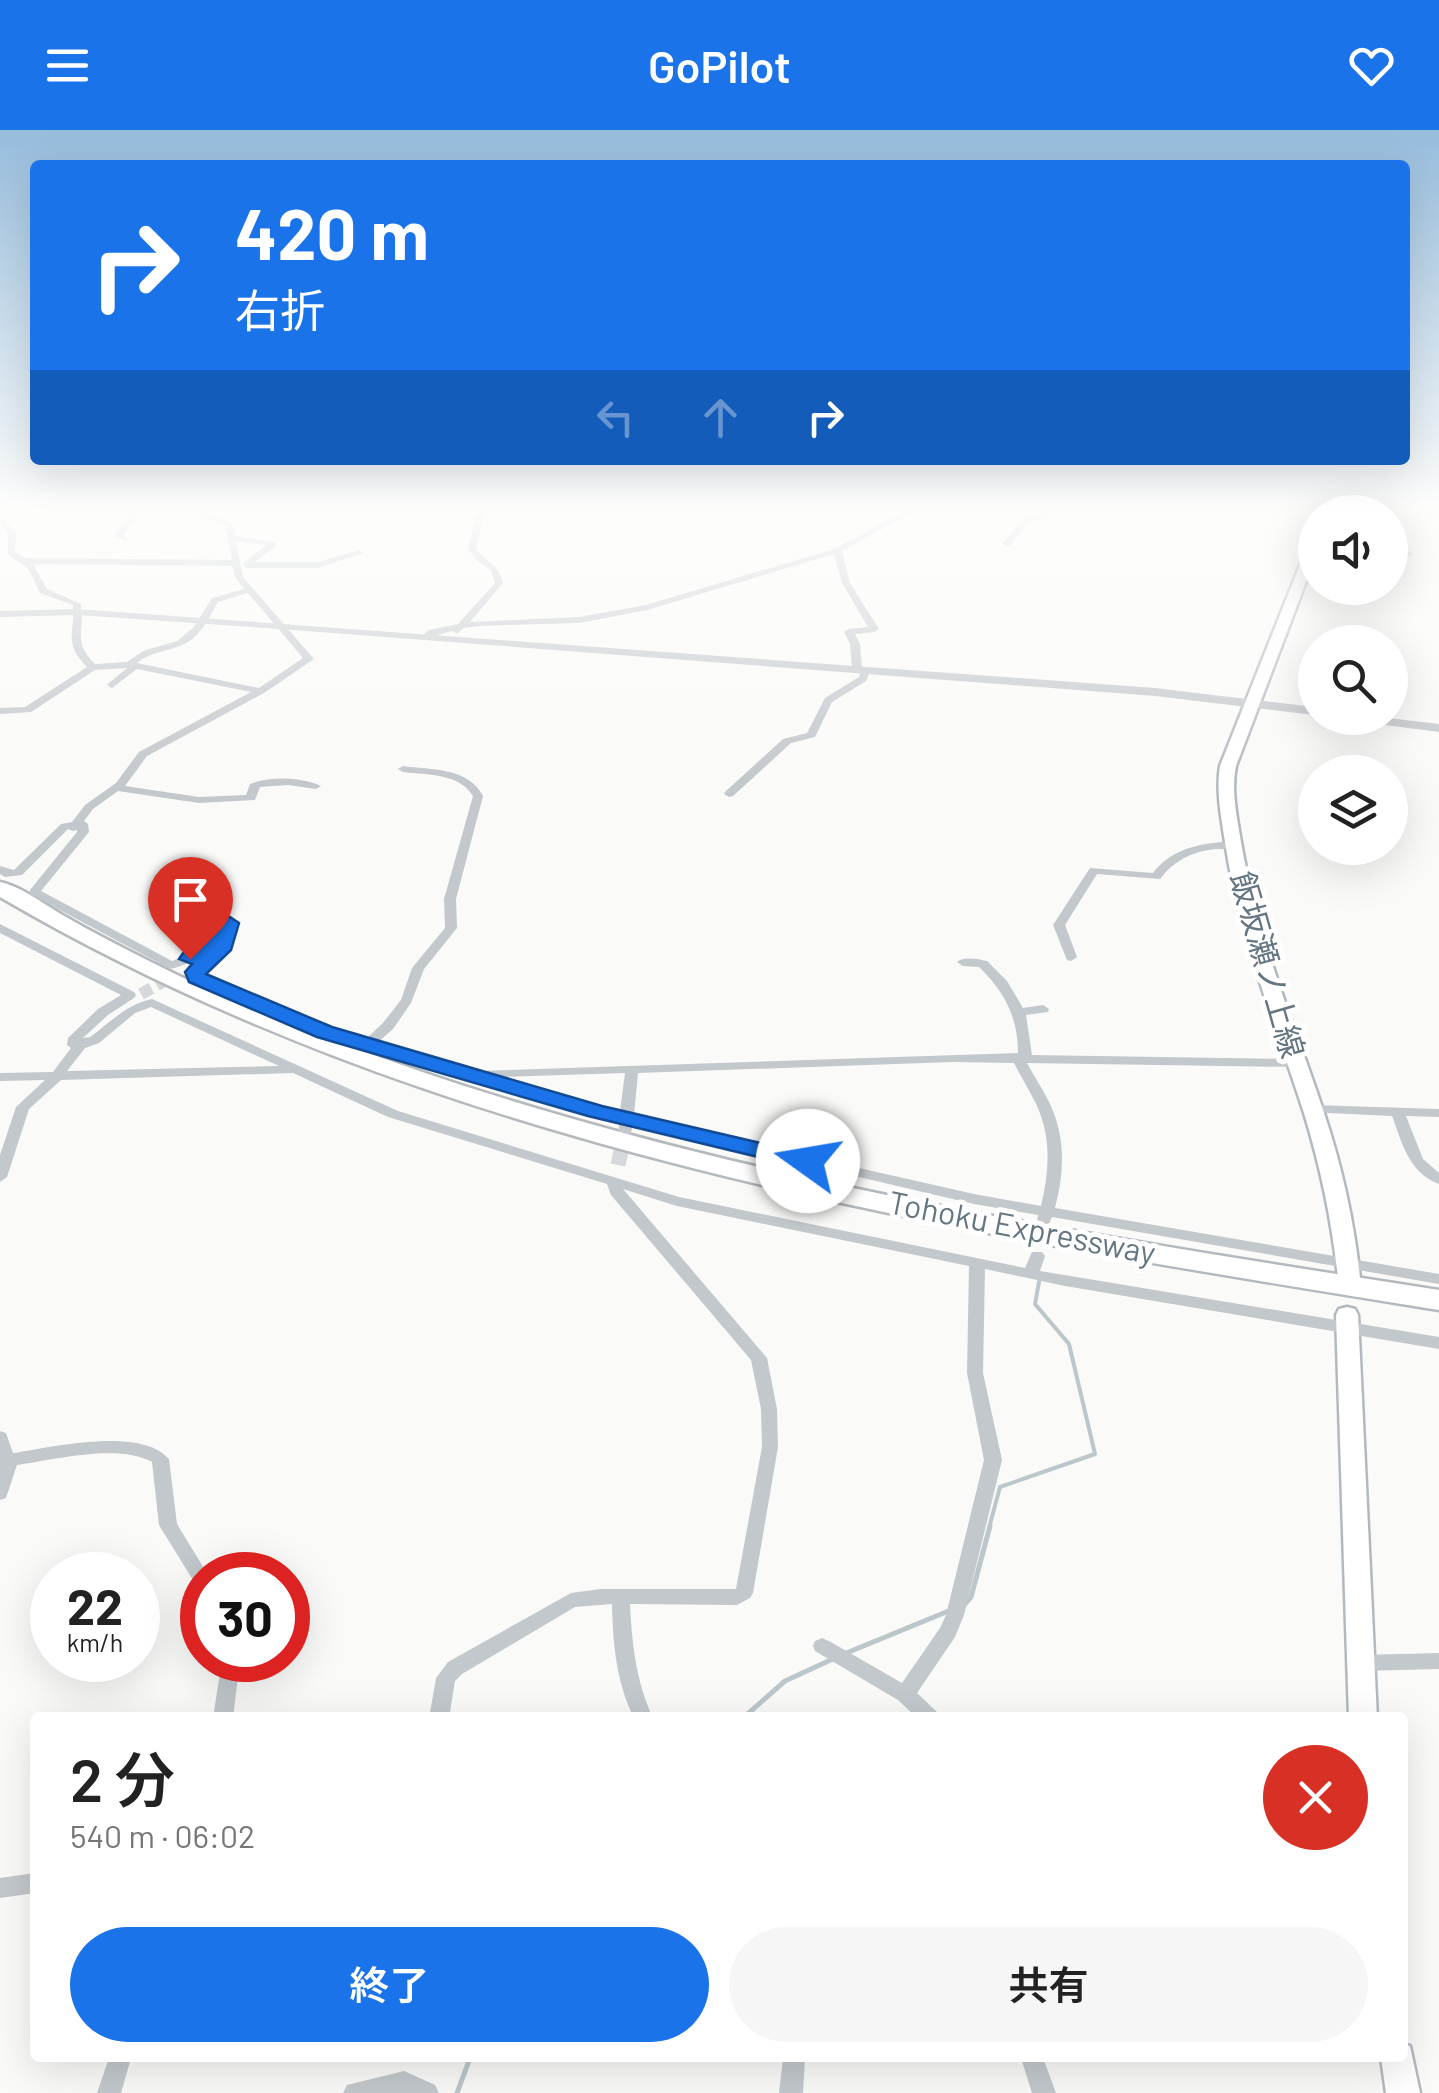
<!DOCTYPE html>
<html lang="ja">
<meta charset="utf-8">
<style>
body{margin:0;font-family:Barlow,"Noto Sans JP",sans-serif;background:#f6f6f6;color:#222;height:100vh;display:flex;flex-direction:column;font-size:38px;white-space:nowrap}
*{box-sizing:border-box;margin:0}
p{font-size:32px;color:#767676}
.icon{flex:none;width:55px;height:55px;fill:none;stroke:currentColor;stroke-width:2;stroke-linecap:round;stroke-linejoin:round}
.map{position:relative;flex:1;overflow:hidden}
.side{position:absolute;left:30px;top:1582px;width:1378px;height:350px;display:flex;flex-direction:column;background:#fff;border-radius:10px;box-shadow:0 10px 40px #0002}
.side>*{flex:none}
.top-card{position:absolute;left:30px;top:30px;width:1380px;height:305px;border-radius:10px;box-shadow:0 10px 40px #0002;background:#1a73e8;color:#fff;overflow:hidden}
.fabs{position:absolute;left:1298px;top:365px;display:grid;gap:20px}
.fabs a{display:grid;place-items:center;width:110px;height:110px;border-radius:50%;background:#fff;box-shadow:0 10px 40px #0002;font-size:50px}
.speed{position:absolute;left:30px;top:1422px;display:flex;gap:20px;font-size:50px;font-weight:700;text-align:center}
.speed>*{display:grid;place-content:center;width:130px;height:130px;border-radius:50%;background:#fff;box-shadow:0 10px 40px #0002;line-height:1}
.speed small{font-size:25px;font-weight:400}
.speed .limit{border:15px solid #d22;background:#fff;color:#111}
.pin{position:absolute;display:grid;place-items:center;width:85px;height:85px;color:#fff;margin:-102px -42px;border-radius:50% 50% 50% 0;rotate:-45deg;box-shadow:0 0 10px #0007}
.pin .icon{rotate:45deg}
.me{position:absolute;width:110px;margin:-55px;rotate:283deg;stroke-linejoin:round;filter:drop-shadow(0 0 8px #0008)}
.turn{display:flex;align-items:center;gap:35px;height:210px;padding:0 40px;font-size:45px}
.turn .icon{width:130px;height:130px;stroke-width:2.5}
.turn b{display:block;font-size:70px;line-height:85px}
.lanes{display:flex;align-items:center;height:95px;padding:0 40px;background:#0003;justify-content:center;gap:50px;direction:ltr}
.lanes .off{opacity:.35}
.round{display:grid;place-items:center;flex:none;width:105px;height:105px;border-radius:52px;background:#f6f6f6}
.headline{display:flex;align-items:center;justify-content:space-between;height:170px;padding:0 40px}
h1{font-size:60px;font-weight:600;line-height:75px}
.primary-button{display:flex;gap:20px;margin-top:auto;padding:20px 40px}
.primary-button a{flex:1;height:115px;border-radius:60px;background:#1a73e8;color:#fff;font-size:40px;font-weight:600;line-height:115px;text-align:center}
.primary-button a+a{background:#f6f6f6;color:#222}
header{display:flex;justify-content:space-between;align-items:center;height:130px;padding:0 40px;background:#1a73e8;color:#fff;font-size:45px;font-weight:600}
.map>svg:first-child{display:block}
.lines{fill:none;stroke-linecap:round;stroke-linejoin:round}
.stream-far1{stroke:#bbc7cb;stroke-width:4}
.stream{stroke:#bbc7cb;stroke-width:5}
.minor-tunnel-far1{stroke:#d5d9db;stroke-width:12;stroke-dasharray:12 6;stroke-linecap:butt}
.minor-tunnel{stroke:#d5d9db;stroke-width:15;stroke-dasharray:15 8;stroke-linecap:butt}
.secondary-casing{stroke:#b3babf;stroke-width:5}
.motorway-casing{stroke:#b4b9bd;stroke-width:5}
.minor{fill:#c3c8cc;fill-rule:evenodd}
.tertiary{fill:#c3c8cc;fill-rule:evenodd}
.secondary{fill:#fff;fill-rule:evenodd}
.motorway{fill:#fff;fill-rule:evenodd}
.route{fill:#1a73e8;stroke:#114b97;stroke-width:2.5}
.labels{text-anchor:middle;stroke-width:10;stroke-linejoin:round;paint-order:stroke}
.street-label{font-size:32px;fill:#657683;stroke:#fff}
</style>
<header><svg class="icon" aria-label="menu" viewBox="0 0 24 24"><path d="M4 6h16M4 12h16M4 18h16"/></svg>GoPilot<svg class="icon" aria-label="heart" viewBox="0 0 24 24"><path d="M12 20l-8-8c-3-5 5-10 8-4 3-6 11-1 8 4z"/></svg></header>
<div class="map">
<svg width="1439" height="1963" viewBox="0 0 1439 1963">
<rect width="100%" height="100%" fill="#fafaf8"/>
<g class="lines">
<path class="stream-far1" d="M989,1398L1000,1357L1095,1324L1069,1214L1035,1174L1039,1152"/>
<g class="stream">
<path d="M964,1475L971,1467L990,1396"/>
<path d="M844,1524L951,1480"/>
<path d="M743,1588L785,1551L835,1528"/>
<path d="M457,1963L470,1928"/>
</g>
<path class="minor-tunnel-far1" d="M141,864L175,845"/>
<path class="minor-tunnel" d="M618,1035L625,1003"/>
<defs>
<g id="secondary">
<path d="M1324,373H1336L1332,382H1320Z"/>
<path d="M1315,408V428L1236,636C1231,661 1237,687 1241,712C1257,807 1294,893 1324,983C1342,1037 1354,1091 1360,1148L1357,1153H1341L1338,1148C1332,1092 1321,1038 1304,983C1275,893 1239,806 1225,712C1221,686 1216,661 1220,636L1309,412Z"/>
<path d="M1347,1177L1355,1179L1358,1185L1377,1588H1349L1336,1185L1339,1179Z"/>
<path d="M1402,1913L1410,1916L1420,1963H1386L1381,1928H1402Z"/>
</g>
<path id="motorway" d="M0,752C23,757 46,776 66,787C95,804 124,818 153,833C234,874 320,907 405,936C739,1052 1092,1106 1439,1160V1180C947,1101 436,1022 0,767Z"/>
</defs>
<use href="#secondary" class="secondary-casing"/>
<use href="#motorway" class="motorway-casing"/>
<g class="minor">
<path d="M188,373H196L197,379L232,393L235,406L276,412V416L255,432H318L359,420L363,423L318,438H247L243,435L244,433L266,415L236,411L243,447L314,529L264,563L147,626L125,656L199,667L246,665L250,654C269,646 302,647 321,656L316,659L288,655L260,657L255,670L199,673L118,661L93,679L84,691L88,694L89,702L41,761L172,831C191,825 198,811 208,794L233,790L235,793L227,820L202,843V846L330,899L366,909L383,893L401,870L412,838L445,798L444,769L473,666C459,643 427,645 403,642L398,639L403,636C431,640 468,637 483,666L456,769L457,798L424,839L411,873L393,899L377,913L478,941L1018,923C1018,888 1005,862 979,837L963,836L957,832C964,826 978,829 987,831L1007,851L1023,878L1043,875L1049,879L1048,882L1026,885L1032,925L1296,929L1303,933L1296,937L1027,933C1033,945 1041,956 1047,968C1066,1004 1065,1040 1055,1078L1439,1144V1154L1052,1087L1049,1094L1044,1096L1037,1091L1038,1085L974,1074L633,994L630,1006H620L618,1003L620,990L320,905L192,851L190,842L215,819L221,798L217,799C206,821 195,834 170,839L30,764V760L77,702V700L73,701L68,699L22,745L5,747L0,744V736L14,740L61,694L72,692L85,675L116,653L139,622L251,562L137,539L112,558L107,555L109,553L127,538L95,540L31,582L0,584V578L25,577L87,537C63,512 75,505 73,475L40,463L28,438L8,425V403L0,393V386L16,403L15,422L25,428L232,430L225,396L189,381L138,384L123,406L127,407V411L114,407L132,380L188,376ZM33,434L232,436L235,447L244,459L212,468L193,498L177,511L143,521L127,532L95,534C72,511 85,502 81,474L47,459ZM248,463L303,528L259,558L137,533C150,522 166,522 182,515C200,508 209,488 218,472ZM952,932L1014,933C1020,945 1027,956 1033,968C1052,1003 1050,1038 1041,1076L974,1064L674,996L634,985L638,943ZM625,943L620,981L500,947Z"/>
<path d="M484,373H492L484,387L476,418C487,435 497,431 503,453L470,492L579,487L646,475L834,419L920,373H930L842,421L850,453L879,499L874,502L855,504L860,514L862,539L866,537L871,540L866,551L832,572L815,607L791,613L733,666L729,667L724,664L725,662L783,609L807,603L825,568L859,547L861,542L857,543L852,540L850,514L844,502L849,499L868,497L842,453L834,424L647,480L579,493L478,496L464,498L457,504L453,501C445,502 427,509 423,509L421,507L429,500L458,494L495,453L491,440L475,429L468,418L476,387Z"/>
<path d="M1069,373H1080L1029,393L1009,416L1002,414L1023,389Z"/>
<path d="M1390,411L1412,423L1413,425L1406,427L1390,418Z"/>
<path d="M1222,712L1233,713L1239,716C1231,720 1225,719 1215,719C1193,721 1173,731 1160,749L1097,744L1065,795L1077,827L1071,831L1067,830L1053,795L1090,738L1153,743C1169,721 1196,714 1222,712Z"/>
<path d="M0,794L134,862L136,865L134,868L108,885L83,908L90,907C111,892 125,875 152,869L398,981L679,1067L1025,1138L1032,1122H1042L1045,1126L1040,1141L1439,1207V1219L1065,1156L985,1139L983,1243L1002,1330L964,1485L955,1507L917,1563L937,1582L939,1588H917L898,1570L815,1521L813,1516L815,1511L822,1508L829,1511L902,1553L940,1498L946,1485L984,1330L967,1243L969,1136L677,1076L623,1059L767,1228L777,1279L778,1317L753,1463L750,1468L737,1475L630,1474C632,1514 636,1551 653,1588H634C616,1551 613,1514 612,1474L575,1477L462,1544L455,1551L449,1588H429L436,1548L448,1532L571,1463L601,1459H736L762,1317L761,1279L751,1230L611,1065L607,1054L388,987L293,943L61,950L29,979L7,1047L0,1052V1025L16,977L45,950L0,951V943L53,942L71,918L67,915L68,908L98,879L121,865L0,803ZM151,877L279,936L67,941L85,918L99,913L135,883Z"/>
<path d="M1312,975L1439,979V987L1406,986L1423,1029L1439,1043V1054C1409,1043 1402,1013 1392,986L1307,982L1305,979L1307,976Z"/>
<path d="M0,1301L6,1303L13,1323C52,1317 141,1296 169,1329L177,1394L208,1445H202V1457L196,1455L159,1395L152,1332C119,1313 53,1330 17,1335L6,1368L0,1370Z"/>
<path d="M1439,1523V1539L1361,1541L1354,1539L1352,1533L1354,1527L1361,1525Z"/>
<path d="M222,1530H240L233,1588H213Z"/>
<path d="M35,1743V1763L0,1768V1748Z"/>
<path d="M109,1928H131L121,1963H97Z"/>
<path d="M783,1928H805L803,1963H779Z"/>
<path d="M1021,1928H1043L1056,1963H1032Z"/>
<path d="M404,1941L435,1955L439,1963H343L347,1955Z"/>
</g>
<g class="tertiary">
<path d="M77,479L1155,558L1315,577V585L1155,566L280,499L77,485L0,487V481Z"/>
<path d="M1356,588H1388L1439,594V602L1362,592Z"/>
</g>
<use href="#secondary" class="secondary"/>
<use href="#motorway" class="motorway"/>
</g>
<linearGradient id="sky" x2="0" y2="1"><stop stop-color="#96bcdc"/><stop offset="0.58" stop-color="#fdfdfc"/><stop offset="1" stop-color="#fdfdfc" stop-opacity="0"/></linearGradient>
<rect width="1439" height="648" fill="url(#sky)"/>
<path class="route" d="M230,787L239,793L231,820L206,844L332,897L602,976L816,1026L819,1031L808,1039L588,986L317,907L189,852L185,842L192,834L179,829L205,792Z"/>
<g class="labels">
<g class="street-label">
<text transform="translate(1267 835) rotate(74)" y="11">飯坂瀬ノ上線</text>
<text transform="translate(1022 1098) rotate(11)" y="11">Tohoku Expressway</text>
</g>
</g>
</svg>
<div class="fabs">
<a><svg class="icon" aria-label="sound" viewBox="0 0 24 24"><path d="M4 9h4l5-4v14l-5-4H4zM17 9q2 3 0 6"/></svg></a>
<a><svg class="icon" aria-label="search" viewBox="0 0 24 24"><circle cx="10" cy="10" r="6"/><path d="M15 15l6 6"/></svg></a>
<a><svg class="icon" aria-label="layers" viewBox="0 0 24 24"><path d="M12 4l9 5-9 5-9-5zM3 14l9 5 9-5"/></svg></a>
</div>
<div class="speed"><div>22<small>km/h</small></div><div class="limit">30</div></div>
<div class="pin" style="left:190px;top:829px;background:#d93025"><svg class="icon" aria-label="arrive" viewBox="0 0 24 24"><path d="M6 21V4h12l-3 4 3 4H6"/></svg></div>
<svg class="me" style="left:808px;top:1031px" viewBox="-20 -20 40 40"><circle r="19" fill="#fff"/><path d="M0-13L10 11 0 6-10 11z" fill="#1a73e8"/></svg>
<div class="top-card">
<div class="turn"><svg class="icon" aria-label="right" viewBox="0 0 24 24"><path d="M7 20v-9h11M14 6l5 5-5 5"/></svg><div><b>420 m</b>右折</div></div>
<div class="lanes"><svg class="icon off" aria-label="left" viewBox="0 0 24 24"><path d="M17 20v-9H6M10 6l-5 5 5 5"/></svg><svg class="icon off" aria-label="ahead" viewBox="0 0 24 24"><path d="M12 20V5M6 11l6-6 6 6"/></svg><svg class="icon" aria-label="right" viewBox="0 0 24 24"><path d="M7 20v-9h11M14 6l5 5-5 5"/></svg></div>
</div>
<section class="side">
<div class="headline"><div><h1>2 分</h1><p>540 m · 06:02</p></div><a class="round" style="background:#d93025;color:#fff"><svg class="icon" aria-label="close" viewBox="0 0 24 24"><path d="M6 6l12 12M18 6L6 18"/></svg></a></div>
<div class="primary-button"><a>終了</a><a>共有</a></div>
</section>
</div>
